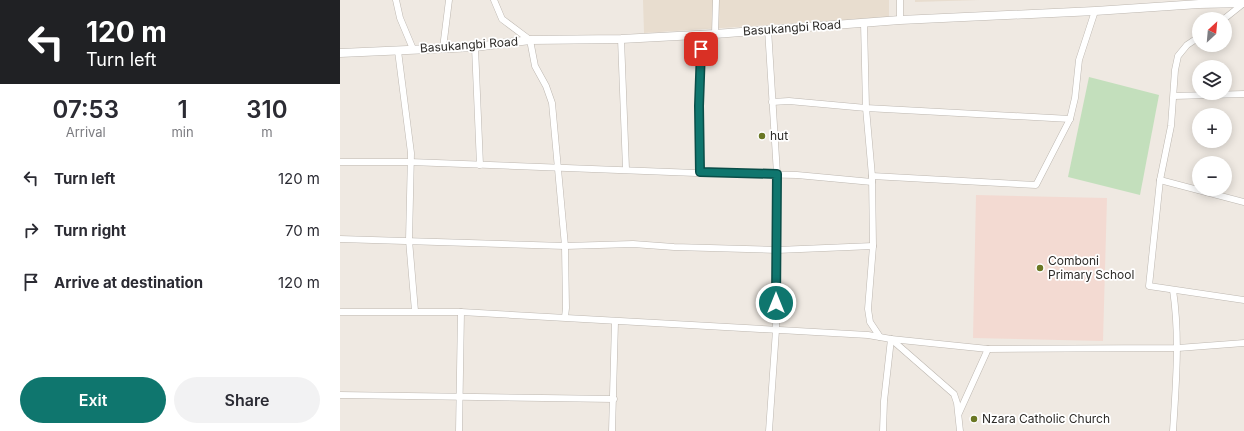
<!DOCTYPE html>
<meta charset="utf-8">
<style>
body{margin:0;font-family:Inter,sans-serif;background:#f2f2f3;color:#2b2b33;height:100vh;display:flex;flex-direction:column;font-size:15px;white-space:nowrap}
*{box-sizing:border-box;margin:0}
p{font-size:13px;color:#7c7c81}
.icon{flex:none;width:22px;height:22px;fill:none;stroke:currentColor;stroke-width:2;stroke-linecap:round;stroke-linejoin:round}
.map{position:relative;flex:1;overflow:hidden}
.drawer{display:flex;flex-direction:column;background:#fff;width:340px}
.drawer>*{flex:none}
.banner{background:#202124;color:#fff;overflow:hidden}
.needle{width:26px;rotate:26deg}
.fabs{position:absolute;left:852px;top:12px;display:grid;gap:8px}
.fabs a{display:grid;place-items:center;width:40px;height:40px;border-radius:50%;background:#fff;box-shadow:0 2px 10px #0003;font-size:20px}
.pin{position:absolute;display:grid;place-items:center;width:34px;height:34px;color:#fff;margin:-17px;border-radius:8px;box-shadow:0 2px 6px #0006}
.me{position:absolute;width:44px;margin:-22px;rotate:0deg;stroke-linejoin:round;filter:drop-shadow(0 0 3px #0008)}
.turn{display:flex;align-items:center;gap:14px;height:84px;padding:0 20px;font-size:18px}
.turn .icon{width:52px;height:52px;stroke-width:2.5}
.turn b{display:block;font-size:28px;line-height:34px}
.eta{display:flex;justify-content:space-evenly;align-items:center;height:68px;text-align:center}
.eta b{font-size:24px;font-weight:600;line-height:28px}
.action{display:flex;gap:8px;margin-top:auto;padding:8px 20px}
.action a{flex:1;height:46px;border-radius:24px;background:#0f766e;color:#fff;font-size:16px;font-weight:600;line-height:46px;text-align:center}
.action a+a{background:#f2f2f3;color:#2b2b33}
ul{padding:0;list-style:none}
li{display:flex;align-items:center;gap:12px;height:52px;padding:0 20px}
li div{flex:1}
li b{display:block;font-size:15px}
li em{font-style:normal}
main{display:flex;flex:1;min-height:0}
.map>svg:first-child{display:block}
.built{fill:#e8ddcf}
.education{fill:#f3dad2}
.green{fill:#c3dfbc}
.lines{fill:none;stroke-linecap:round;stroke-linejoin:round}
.minor-casing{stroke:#bdb7b0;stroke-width:7}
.tertiary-casing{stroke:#bdb7b0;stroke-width:9}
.minor{stroke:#fff;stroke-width:6}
.tertiary{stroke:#fff;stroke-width:8}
.route-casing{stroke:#0a4d48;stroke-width:10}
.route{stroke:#0f766e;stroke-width:7}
.poi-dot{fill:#6a7724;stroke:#fff;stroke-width:1.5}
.labels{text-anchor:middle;stroke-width:3.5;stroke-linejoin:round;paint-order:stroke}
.street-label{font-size:12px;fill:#2d2b28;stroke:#fff}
.poi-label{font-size:12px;fill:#2d2b28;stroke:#fff;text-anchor:start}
</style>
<main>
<section class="drawer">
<div class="banner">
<div class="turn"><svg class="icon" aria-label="left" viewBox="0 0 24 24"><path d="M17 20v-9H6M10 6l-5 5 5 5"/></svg><div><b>120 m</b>Turn left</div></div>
</div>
<div class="eta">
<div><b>07:53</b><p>Arrival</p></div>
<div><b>1</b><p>min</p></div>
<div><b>310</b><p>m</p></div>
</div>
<ul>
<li><svg class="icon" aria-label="left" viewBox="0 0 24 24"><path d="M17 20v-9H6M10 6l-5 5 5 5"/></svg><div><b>Turn left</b></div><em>120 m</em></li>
<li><svg class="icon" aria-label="right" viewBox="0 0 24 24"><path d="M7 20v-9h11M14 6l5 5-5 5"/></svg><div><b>Turn right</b></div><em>70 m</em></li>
<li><svg class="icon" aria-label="arrive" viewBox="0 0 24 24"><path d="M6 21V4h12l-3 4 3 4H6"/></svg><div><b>Arrive at destination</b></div><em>120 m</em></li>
</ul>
<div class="action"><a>Exit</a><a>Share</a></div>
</section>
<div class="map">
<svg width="904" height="431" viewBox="0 0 904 431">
<rect width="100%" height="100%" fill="#efe9e2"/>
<g class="built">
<path d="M303,0H549V17L304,33Z"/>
<path d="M575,0H640L575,2Z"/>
</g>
<path class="education" d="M636,195L767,198L763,341L633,338Z"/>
<path class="green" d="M749,77L819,95L800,195L728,177Z"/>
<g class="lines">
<defs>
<g id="minor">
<path d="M56,0L60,18L73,49"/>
<path d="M154,0L162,19L190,40L195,66L206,86L212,103L225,246L226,308L225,317"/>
<path d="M560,0V20"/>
<path d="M884,19L904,3"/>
<path d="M524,23L526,108L532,176L533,246L528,309L530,322L540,337"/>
<path d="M428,29L437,174L436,330L429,431"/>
<path d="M375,34L376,0"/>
<path d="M859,37L847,45L838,56L835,70L831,126L820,180L809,286L904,300"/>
<path d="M281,39L286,169"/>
<path d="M135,47L140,165"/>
<path d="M103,48L109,0"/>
<path d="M58,51L71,153L69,240L75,311"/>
<path d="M834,96L904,94"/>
<path d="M432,102L449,101L526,108L730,119"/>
<path d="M0,162H70L356,173L457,175L532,182"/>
<path d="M361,172L359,106L361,34"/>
<path d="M532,176L696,185L730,119L735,98L739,60L755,11"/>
<path d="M820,180L904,202"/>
<path d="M0,239L225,246L293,244L334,247L437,250L533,246"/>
<path d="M833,290C840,337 836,383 833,431"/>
<path d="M0,312H121L528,335L551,339L648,349L838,348L904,343"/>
<path d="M551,339L614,394L617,403L620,431"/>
<path d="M0,395L274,399"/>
<path d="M619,413L648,349"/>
<path d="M119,431L121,312"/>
<path d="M272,431L275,322"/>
<path d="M543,431L544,401L551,339"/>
</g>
<path id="tertiary" d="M0,53L135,47L190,40L281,39L375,34L560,20L755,11L859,4L904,3"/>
</defs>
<use href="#minor" class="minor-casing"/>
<use href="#tertiary" class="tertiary-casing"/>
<use href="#minor" class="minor"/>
<use href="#tertiary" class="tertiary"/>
</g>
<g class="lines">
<defs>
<path id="route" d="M361,49L359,106L360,172L437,174L436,303"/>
</defs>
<use href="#route" class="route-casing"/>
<use href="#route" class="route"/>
</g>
<g class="poi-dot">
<circle cx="422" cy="136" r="4"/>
<circle cx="700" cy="268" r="4"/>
<circle cx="634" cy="419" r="4"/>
</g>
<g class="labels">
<g class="street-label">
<text transform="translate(452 28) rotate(-4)" y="4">Basukangbi Road</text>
<text transform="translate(129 45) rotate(-4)" y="4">Basukangbi Road</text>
</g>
<g class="poi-label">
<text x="430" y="140">hut</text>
<text x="708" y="265">Comboni<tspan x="708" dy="14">Primary School</tspan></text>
<text x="642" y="423">Nzara Catholic Church</text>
</g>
</g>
</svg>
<div class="fabs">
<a><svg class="needle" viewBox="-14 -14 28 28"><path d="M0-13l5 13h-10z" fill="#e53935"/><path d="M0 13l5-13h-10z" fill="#7c7c81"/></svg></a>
<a><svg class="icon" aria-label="layers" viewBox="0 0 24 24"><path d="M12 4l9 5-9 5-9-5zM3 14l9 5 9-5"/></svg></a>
<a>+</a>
<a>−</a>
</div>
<div class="pin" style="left:361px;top:49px;background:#d93025"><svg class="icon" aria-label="arrive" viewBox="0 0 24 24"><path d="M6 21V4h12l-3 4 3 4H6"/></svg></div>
<svg class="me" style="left:436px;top:303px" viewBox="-20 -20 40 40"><circle r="17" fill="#0f766e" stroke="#fff" stroke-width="3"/><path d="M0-11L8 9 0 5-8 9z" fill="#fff"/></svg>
</div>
</main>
